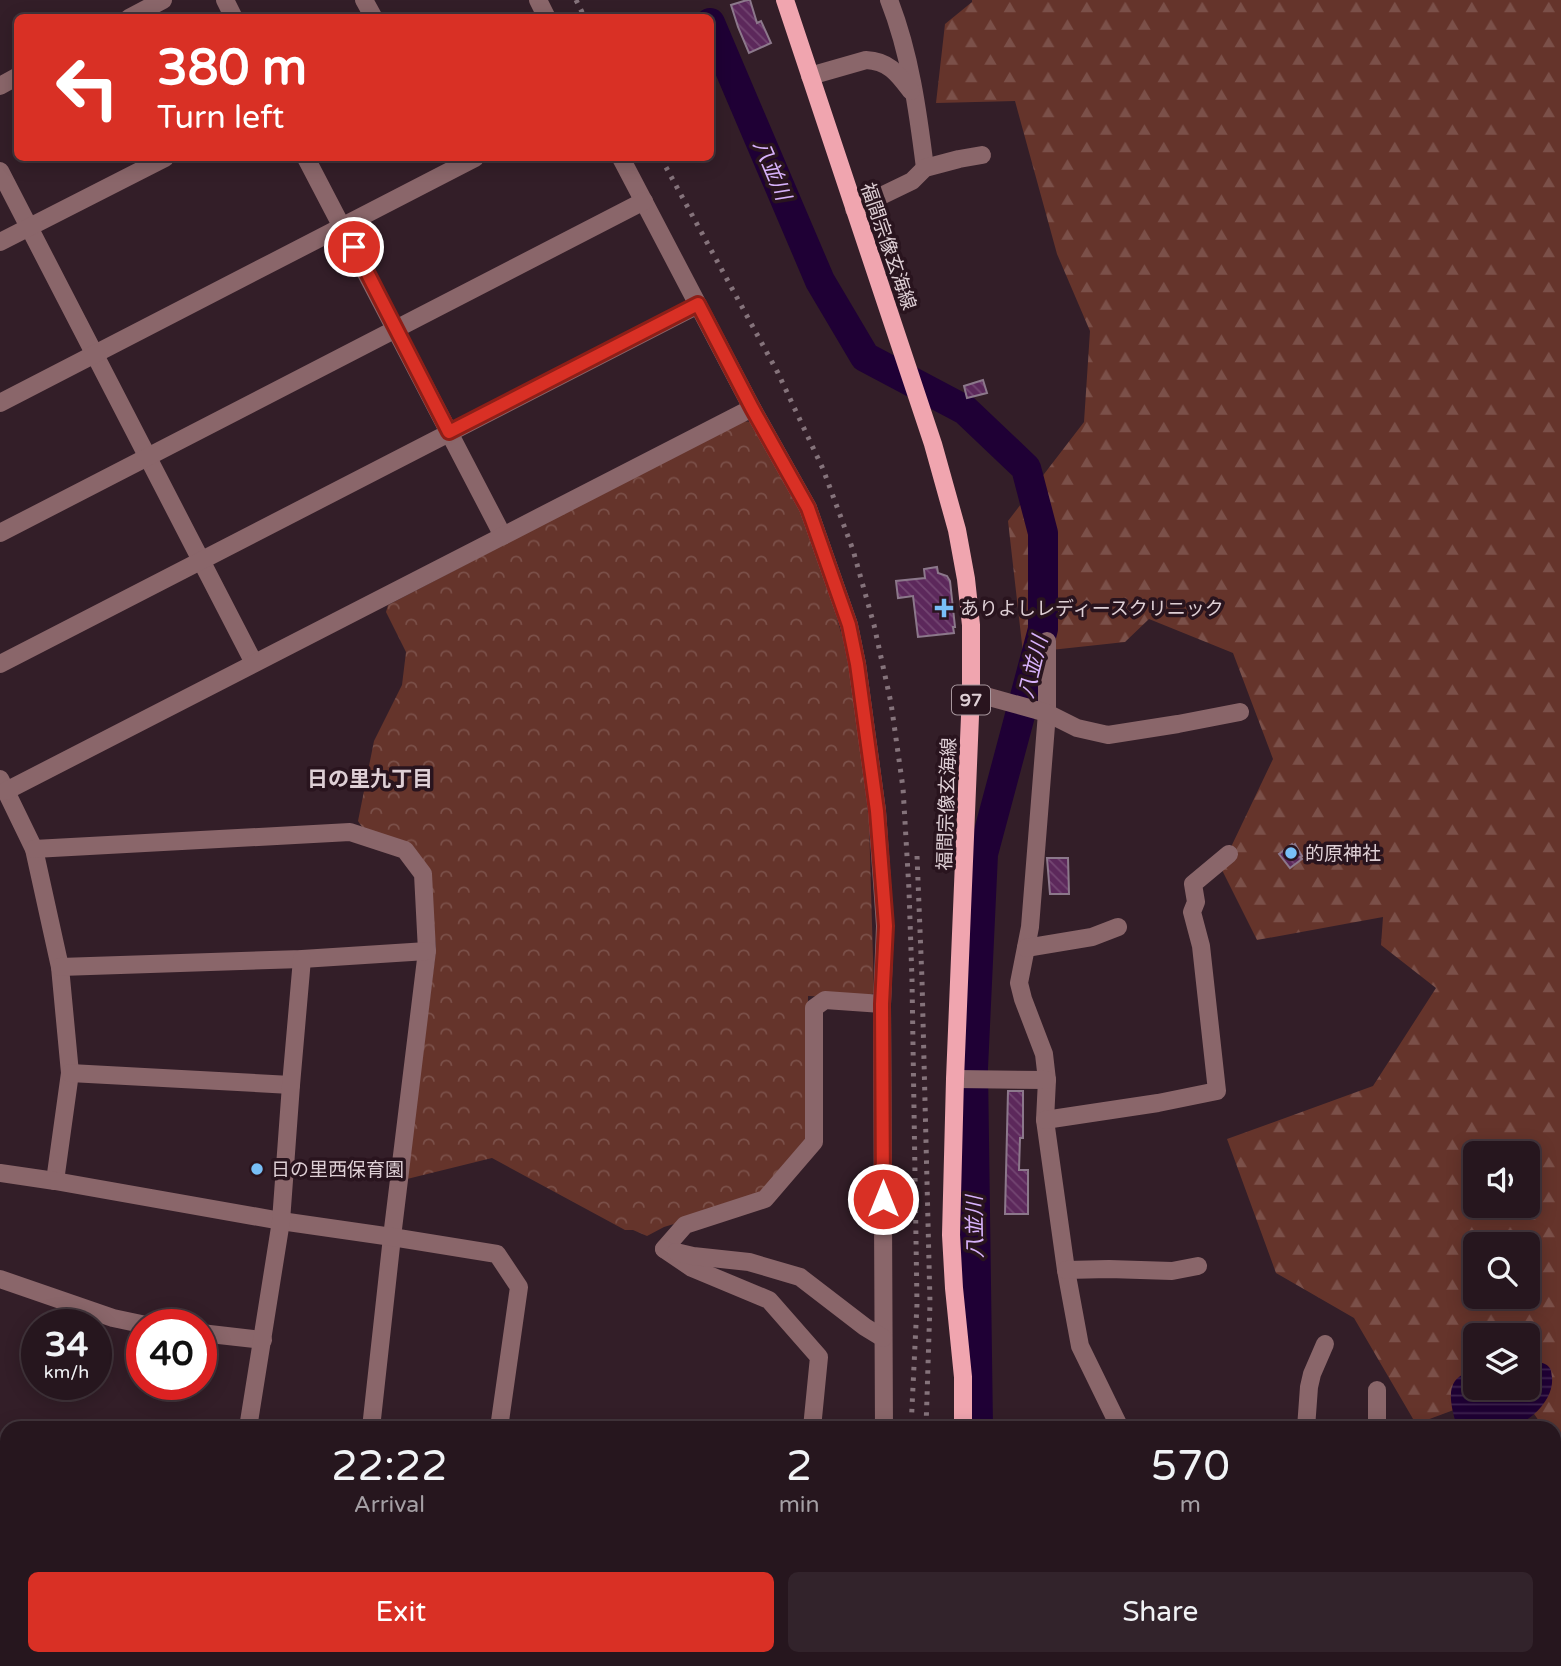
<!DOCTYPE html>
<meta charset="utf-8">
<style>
body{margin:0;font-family:"Varela Round","Noto Sans JP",sans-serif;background:#32232b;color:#f1f3f6;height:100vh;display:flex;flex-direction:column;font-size:26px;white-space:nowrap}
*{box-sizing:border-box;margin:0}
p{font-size:23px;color:#a49fa4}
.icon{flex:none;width:38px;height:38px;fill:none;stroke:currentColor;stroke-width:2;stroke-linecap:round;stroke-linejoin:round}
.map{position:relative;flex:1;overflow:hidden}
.panel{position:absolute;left:0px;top:1421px;width:1561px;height:245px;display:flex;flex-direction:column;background:#26161e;border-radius:21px 21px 0 0;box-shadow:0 4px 18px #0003,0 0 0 2px #42353c}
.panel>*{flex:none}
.top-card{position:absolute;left:14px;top:14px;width:700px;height:147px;border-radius:10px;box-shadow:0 4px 18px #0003,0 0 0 2px #42353c;background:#d93025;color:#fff;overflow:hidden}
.tools{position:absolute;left:1463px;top:1141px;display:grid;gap:14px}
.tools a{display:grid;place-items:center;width:77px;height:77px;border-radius:10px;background:#26161e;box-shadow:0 4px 18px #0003,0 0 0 2px #42353c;font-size:35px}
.speed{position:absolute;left:21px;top:1309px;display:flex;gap:14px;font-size:35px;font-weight:700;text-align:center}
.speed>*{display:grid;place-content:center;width:91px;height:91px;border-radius:50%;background:#26161e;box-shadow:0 4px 18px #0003,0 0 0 2px #42353c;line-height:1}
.speed small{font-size:18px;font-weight:400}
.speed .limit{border:10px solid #d22;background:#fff;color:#111}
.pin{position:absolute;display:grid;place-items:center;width:60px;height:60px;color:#fff;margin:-30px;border:4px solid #fff;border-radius:50%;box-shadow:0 2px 7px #0007}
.me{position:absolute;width:77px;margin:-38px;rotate:0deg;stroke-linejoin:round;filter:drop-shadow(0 0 5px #0008)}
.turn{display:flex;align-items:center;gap:24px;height:147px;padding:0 28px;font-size:32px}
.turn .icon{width:91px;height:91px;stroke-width:2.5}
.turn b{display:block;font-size:49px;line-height:60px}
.eta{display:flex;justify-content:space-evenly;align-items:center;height:119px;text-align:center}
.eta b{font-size:42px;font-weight:600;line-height:49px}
.button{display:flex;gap:14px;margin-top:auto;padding:14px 28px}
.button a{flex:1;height:80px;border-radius:10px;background:#d93025;color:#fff;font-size:28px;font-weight:600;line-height:80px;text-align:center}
.button a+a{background:#32232b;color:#f1f3f6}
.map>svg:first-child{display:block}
.forest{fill:url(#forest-firs);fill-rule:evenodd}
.park{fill:url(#park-crowns)}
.water{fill:url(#water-rules)}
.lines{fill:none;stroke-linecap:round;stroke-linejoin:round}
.river{stroke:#1f0035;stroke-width:30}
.building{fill:url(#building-back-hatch);stroke:#8c788b;stroke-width:2}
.minor{stroke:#8a666a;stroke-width:18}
.major{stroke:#f0a5af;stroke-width:18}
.rail{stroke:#85737b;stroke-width:5;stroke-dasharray:3.5 7;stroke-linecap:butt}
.route-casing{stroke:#8d1f18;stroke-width:18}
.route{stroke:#d93025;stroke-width:12}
.poi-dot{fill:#78bff7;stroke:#29141e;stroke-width:2.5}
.labels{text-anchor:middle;stroke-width:7;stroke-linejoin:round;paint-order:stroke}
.shield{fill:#29141e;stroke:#a8979e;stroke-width:2}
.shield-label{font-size:18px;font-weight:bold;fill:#decfd5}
.street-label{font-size:19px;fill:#decfd5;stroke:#29141e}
.poi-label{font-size:19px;fill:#decfd5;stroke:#29141e;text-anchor:start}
.water-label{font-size:21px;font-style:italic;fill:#d7b2fb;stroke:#29141e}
.neighbourhood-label{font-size:21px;font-weight:bold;fill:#decfd5;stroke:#29141e}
</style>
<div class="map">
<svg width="1561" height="1666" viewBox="0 0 1561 1666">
<defs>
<pattern id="forest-firs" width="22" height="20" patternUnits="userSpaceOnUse" patternTransform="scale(1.75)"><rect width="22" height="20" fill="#65342b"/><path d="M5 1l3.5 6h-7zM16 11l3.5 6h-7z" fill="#7b5049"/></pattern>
<pattern id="park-crowns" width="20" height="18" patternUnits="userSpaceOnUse" patternTransform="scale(1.75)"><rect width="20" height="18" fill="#65342b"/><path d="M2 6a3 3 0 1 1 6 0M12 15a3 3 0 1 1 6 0" fill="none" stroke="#7b5049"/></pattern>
<pattern id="water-rules" width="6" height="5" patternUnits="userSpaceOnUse" patternTransform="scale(1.75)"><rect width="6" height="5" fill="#1f0035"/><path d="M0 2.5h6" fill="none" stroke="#3f2451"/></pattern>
<pattern id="building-back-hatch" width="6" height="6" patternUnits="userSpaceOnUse" patternTransform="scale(1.75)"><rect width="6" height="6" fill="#5c285b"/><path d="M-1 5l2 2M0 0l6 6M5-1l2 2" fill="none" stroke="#734672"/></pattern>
</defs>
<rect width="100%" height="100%" fill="#331e28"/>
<path class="forest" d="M972,0H1561V1666H1376V1659H1554V1428H1532L1539,1421L1516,1388H1528V1335H1475V1388H1513L1416,1424L1354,1318L1276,1273L1227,1139L1373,1086L1436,988L1381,945L1383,917L1257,940L1221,868L1273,759L1233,653L1149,619L1125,642L1023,653L1008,521L1084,422L1090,331L1057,254L1015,101L936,103L945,24L972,2ZM1475,1153H1528V1206H1475ZM1475,1244H1528V1297H1475Z"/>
<path class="park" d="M742,421L752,422L807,524L823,570L842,636L853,689L869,821L874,993L864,998L808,996V1141L753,1200L664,1227L647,1236L633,1230H625L492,1158L407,1179L436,949L429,874L362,827L358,821L374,741L402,685L406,652L386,612L388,605Z"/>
<path class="water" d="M1528,1360C1534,1362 1544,1361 1549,1367C1552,1370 1551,1373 1552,1377C1554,1399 1533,1419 1513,1427C1504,1431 1470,1428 1457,1428C1454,1415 1446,1393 1455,1381C1459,1375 1469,1372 1475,1369V1388H1528Z"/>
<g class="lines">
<g class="river">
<path d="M710,23L820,281L865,357L965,410L1026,468L1043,533V629L983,854L973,1068L978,1428"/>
<path d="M979,1666L980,1659"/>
</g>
</g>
<g class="building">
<path d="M747,0H750L757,23L761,21L771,43L749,53L738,27L731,5Z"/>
<path d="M983,380L987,393L967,398L964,386Z"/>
<path d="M937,567L938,573L947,576L950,581L955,627H953L954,633L918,637L913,596L898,598L896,581L925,578L924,569Z"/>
<path d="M1292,844L1293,846L1295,844L1302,856L1300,857L1302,859L1290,868L1279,854Z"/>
<path d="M1047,858H1068L1069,894H1050Z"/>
<path d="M1008,1091H1023V1138H1020L1019,1170H1028V1214H1005Z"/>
</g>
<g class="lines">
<g class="minor">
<path d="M225,0L234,18"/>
<path d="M364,0L374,18"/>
<path d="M538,0L547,18"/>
<path d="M889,0C910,53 918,112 925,168"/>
<path d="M129,18L163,0"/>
<path d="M810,76L866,60C889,61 898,74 911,91"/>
<path d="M0,86L18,76"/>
<path d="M306,158L503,536"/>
<path d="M621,158L752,408L808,508L849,625L857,664L877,811L885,926L882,1004L884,1428"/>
<path d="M0,171L254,663"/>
<path d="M854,209L912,181L925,168L959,159L982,155"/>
<path d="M0,242L165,158"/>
<path d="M0,403L475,158"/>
<path d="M0,533L644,201"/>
<path d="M1047,641V713L1030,927L1019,983L1023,999L1044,1054L1047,1080L1045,1120L1066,1270L1080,1346L1120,1428"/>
<path d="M0,664L698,305"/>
<path d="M971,692L1047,713L1077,728L1108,735L1178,724L1240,712"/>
<path d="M0,779L34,849L60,967L70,1073L55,1181"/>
<path d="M6,791L752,408"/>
<path d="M34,849L350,832L405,850L423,874L427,951L392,1237L371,1428"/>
<path d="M1026,948L1092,937L1118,927"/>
<path d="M60,967L302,959L427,951"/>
<path d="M70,1073L291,1085"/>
<path d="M955,1079L1047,1080"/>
<path d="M1045,1120L1158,1103L1217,1091L1201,946L1192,912L1196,902L1193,884L1229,854"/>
<path d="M0,1173L55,1181L281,1221L392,1237L497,1254L519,1287L499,1428"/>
<path d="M664,1249L685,1225L765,1199L814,1142V1008L825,1000L882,1004"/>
<path d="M664,1249L692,1268L769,1300L819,1357L812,1428"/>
<path d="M676,1252L693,1256L749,1262L800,1277L865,1327L883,1338"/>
<path d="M1066,1270L1109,1269L1172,1271L1198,1266"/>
<path d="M0,1279L113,1318L146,1325"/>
<path d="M201,1333L263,1340"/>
<path d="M248,1428L281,1221L291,1085L302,959"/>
<path d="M1306,1428L1309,1387L1312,1374L1325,1344"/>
<path d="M1377,1428V1390"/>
<path d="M0,1494L7,1491"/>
<path d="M838,1666L840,1659"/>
<path d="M1101,1666L1102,1659"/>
</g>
<g class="major">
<path d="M785,0L933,444L957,530L966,579L971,625V692L955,1079L951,1235L954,1288L963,1377V1428"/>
<path d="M947,1666L948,1659"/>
</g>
<g class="rail">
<path d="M576,0L585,18"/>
<path d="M661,158L778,373L823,469L853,550L874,625L891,703L903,788L909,890L912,980L917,1304L911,1428"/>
<path d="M917,856L922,980L930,1303L926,1428"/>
<path d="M871,1666L873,1659"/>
<path d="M894,1666L896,1659"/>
</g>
</g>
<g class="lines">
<defs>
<path id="route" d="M354,247L449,432L698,304L752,408L808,508L849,625L857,664L877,811L886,926L882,1004L883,1199"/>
</defs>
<use href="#route" class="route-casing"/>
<use href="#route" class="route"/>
</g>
<g class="poi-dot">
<path d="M940.5 597.5h7v7h7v7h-7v7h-7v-7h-7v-7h7z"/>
<circle cx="1291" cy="853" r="7"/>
<circle cx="257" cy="1169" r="7"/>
</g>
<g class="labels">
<rect class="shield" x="952" y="685.5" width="38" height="29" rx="5"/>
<g class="shield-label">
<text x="971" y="706">97</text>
</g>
<g class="street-label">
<text transform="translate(889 246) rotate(71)" y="7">福間宗像玄海線</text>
<text transform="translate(946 804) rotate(-88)" y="7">福間宗像玄海線</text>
</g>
<g class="poi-label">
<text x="960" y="615">ありよしレディースクリニック</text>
<text x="1305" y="860">的原神社</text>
<text x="271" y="1176">日の里西保育園</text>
</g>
<g class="water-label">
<text transform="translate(772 170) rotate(67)" y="7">八並川</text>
<text transform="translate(1033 667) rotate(-76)" y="7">八並川</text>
<text transform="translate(975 1227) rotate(-91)" y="7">八並川</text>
</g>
<g class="neighbourhood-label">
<text x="370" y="786">日の里九丁目</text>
</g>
</g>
</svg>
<div class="tools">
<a><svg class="icon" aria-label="sound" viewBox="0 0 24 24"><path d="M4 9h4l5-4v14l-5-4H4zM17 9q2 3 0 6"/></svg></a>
<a><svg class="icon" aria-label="search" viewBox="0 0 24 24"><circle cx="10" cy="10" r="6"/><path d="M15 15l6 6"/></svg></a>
<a><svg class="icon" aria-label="layers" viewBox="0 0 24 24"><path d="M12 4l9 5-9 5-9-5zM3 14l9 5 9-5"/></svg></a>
</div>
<div class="speed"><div>34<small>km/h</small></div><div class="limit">40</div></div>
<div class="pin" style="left:354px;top:247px;background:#d93025"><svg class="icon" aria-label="arrive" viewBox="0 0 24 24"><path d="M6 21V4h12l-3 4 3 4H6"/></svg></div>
<svg class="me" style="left:883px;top:1199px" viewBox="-20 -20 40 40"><circle r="17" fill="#d93025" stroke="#fff" stroke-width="3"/><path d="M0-11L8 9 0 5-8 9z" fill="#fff"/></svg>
<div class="top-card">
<div class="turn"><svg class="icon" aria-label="left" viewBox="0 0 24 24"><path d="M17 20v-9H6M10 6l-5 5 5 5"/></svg><div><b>380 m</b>Turn left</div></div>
</div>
<section class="panel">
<div class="eta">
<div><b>22:22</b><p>Arrival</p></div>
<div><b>2</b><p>min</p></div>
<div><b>570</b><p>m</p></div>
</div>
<div class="button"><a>Exit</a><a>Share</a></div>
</section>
</div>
